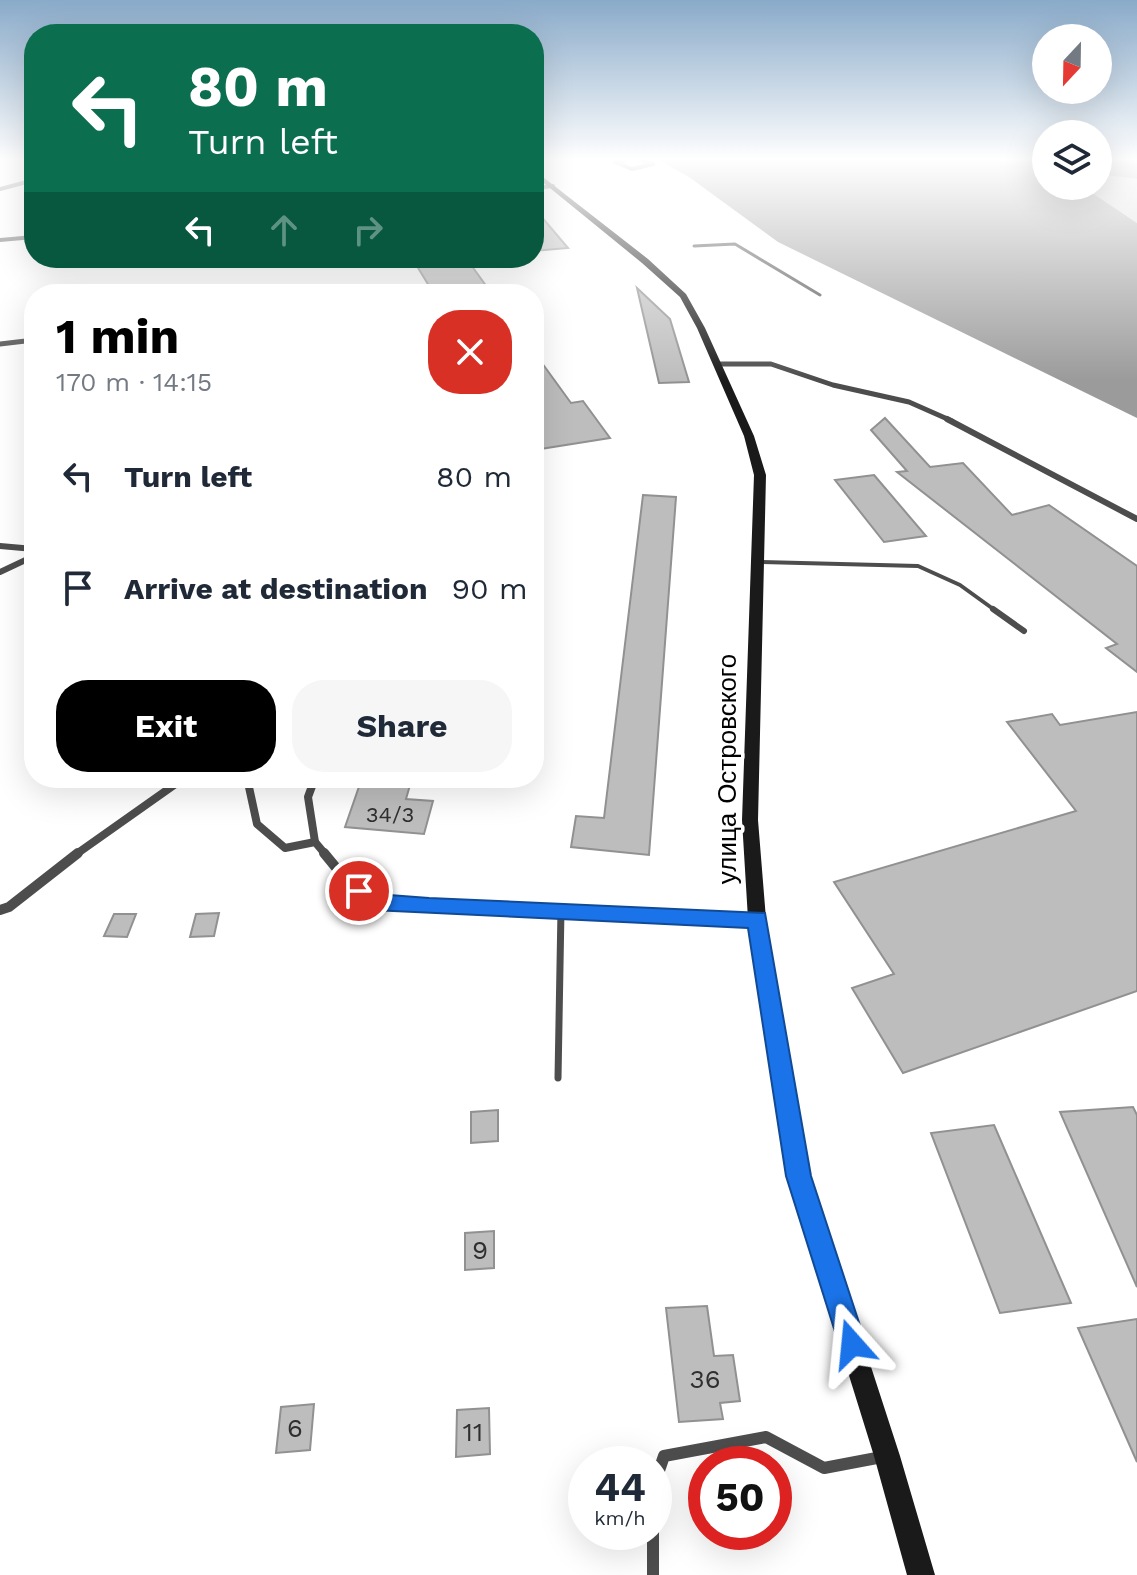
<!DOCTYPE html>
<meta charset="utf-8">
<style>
body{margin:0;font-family:"Work Sans",sans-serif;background:#f6f6f7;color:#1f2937;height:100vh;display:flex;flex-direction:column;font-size:30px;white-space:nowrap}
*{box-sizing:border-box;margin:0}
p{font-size:26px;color:#747a83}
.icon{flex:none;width:44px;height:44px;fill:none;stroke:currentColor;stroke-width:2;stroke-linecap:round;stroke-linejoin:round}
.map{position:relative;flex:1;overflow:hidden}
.sheet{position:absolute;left:24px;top:284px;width:520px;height:504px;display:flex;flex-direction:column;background:#fff;border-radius:32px;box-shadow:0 8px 32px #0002}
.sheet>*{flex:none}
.top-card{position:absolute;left:24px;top:24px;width:520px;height:244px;border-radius:32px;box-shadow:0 8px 32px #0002;background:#0b6e4f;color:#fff;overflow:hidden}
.needle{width:52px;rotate:202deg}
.buttons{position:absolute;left:1032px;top:24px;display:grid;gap:16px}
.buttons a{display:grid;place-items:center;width:80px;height:80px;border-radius:50%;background:#fff;box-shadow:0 8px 32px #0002;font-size:40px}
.speed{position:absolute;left:568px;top:1446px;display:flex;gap:16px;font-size:40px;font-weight:700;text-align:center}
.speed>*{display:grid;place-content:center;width:104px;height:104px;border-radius:50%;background:#fff;box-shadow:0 8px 32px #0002;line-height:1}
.speed small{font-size:20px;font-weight:400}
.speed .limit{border:12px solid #d22;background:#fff;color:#111}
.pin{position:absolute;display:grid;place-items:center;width:68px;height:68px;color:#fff;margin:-34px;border:4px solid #fff;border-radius:50%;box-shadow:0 2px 8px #0007}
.me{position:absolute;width:88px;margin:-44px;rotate:342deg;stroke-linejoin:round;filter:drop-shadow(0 0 6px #0008)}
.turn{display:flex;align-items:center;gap:28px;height:168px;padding:0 32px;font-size:36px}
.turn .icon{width:104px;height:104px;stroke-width:2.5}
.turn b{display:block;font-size:56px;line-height:68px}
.lanes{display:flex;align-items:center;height:76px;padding:0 32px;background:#0003;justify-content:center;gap:40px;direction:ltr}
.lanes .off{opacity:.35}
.round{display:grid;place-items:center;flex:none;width:84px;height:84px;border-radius:32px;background:#f6f6f7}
.head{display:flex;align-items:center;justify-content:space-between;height:136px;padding:0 32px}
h1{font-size:48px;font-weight:700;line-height:60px;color:#000}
.action{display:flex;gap:16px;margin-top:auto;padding:16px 32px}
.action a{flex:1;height:92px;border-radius:32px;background:#000;color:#fff;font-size:32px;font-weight:700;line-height:92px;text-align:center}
.action a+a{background:#f6f6f7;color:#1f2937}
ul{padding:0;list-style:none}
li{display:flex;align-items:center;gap:24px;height:112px;padding:0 32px}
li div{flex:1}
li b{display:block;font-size:30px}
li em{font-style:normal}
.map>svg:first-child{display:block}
.green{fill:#d4d4d4}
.water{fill:#9b9b9b}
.building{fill:#bdbdbd;stroke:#919191;stroke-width:2}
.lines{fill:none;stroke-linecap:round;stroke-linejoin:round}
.lane-far3{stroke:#4d4d4d;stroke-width:3}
.lane-far2{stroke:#4d4d4d;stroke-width:4}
.lane-far1{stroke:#4d4d4d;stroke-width:6}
.lane{stroke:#4d4d4d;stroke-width:7}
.street-far5{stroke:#4d4d4d;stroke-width:4}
.street-far4{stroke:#4d4d4d;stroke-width:5}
.street-far3{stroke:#4d4d4d;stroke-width:6}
.street-far2{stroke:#4d4d4d;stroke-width:8}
.street-far1{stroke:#4d4d4d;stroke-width:10}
.street{stroke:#4d4d4d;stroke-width:12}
.secondary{fill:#1a1a1a;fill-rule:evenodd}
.route{fill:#1a73e8;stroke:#114b97;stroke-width:2}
.labels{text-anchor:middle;stroke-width:7;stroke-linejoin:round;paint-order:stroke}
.number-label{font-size:22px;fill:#2f2f2f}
.street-label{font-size:26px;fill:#000;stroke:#fff}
.near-number-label{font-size:26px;fill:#2f2f2f}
</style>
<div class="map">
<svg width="1137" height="1575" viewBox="0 0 1137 1575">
<rect width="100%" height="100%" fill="#fff"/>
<path class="green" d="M1098,174L1137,179V223L1082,186H1098Z"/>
<g class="water">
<path d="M657,159H1046V186H1082L1137,223V418L778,242L689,177Z"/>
<path d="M1098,159H1137V179L1098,174Z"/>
</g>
<g class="building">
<path d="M534,208L568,248L534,251Z"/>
<path d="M412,258H466L492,294H434Z"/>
<path d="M637,288L670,319L689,382L659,383Z"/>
<path d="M534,352L571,403L583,401L610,438L534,450Z"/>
<path d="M885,418L930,467L963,463L1012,515L1049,505L1137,566V672L1106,648L1117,644L897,472L907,471L871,430Z"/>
<path d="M874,475L926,536L884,542L835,480Z"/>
<path d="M643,495L676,497L649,855L571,847L576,816L604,818Z"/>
<path d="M1137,712V991L903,1073L852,988L894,974L834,882L1076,811L1007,722L1052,714L1060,725Z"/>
<path d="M362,778H412L406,799L433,801L424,834L345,827Z"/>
<path d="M219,913L214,936L190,937L196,914Z"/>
<path d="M114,914H136L127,937L104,936Z"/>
<path d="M1133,1107L1137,1115V1287L1060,1112Z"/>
<path d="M498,1110V1141L471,1143V1112Z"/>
<path d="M994,1125L1071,1303L1000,1313L931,1133Z"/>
<path d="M494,1231V1268L465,1270V1233Z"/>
<path d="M707,1306L714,1356L733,1355L740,1401L720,1403L723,1419L679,1422L666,1308Z"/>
<path d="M1137,1319V1462L1078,1328Z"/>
<path d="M314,1404L310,1450L276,1453L281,1407Z"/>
<path d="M489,1408L490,1454L456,1457L457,1410Z"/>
</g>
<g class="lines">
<g class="lane-far3">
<path d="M694,246L735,244L820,295"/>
<path d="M315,294C345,282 373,285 403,294"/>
</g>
<path class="lane-far2" d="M759,562L918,566L960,585L996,611"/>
<path class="lane-far1" d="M993,609L1024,631"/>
<path class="lane" d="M558,1078L561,910"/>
<g class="street-far5">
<path d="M622,159L624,161L615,162L632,169L653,164L638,159"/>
<path d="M534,188L553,186"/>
<path d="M0,189L34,180"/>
<path d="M0,240L34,237"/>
</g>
<g class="street-far4">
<path d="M0,344L34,340"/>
<path d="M717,364H771L833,385L909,402L952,421"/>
</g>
<g class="street-far3">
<path d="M947,419L1137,519"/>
<path d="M0,546L34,549"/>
<path d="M0,572L34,556"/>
</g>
<g class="street-far2">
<path d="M247,778L257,824L285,848L315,842L326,855"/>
<path d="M315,778L308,797L315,842"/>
<path d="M75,855L184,778"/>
</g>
<g class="street-far1">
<path d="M324,853L347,881L372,902L757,919"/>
<path d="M0,910L9,907L78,853"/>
</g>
<g class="street">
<path d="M654,1485L664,1456L766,1437L824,1468L882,1457"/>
<path d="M653,1532V1575"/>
</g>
<path class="secondary" d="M534,170L648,259L686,294L705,328L754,436L766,475L758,820L766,919L809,1176L900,1456L935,1575H907L874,1456L787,1176L748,919L742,820L754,475L744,436L697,328L680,297L642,263L534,175Z"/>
</g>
<linearGradient id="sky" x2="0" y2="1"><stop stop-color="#89aac9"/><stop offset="0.42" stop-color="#fff"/><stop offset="1" stop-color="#fff" stop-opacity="0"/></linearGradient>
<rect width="1137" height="380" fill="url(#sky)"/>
<path class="route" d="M359,883L376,894L429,898L765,913L811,1176L866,1344L862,1354L852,1358L842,1354L786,1176L748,928L372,910L365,908L349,891L352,885Z"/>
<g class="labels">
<g class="number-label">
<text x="390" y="822">34/3</text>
</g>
<g class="street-label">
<text transform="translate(727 769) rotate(-90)" y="9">улица Островского</text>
</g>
<g class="near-number-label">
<text x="480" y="1259">9</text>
<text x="705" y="1388">36</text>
<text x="295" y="1437">6</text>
<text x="473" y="1441">11</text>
</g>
</g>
</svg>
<div class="buttons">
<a><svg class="needle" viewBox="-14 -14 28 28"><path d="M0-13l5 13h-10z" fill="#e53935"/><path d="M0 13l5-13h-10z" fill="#747a83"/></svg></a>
<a><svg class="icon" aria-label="layers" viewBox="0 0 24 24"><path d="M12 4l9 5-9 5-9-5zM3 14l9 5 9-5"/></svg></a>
</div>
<div class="speed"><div>44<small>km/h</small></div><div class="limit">50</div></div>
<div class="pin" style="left:359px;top:891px;background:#d93025"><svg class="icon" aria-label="arrive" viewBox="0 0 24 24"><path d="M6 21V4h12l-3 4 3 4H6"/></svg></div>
<svg class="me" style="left:852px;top:1344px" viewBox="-20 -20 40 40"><path d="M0-17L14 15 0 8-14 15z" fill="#1a73e8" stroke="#fff" stroke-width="4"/></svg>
<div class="top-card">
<div class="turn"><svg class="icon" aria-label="left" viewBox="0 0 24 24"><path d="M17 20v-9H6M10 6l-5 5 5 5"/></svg><div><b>80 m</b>Turn left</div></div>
<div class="lanes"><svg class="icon" aria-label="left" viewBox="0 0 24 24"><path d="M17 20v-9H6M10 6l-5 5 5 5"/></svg><svg class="icon off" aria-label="ahead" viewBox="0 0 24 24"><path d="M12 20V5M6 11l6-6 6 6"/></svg><svg class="icon off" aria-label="right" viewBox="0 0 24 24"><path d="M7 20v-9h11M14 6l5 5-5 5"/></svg></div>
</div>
<section class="sheet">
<div class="head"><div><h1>1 min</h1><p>170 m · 14:15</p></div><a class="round" style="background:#d93025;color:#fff"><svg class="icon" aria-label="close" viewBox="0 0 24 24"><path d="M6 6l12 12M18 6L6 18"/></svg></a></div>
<ul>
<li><svg class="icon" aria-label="left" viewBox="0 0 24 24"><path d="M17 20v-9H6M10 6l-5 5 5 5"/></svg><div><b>Turn left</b></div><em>80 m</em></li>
<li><svg class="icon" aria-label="arrive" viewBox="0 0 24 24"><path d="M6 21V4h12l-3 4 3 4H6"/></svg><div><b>Arrive at destination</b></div><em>90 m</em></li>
</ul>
<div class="action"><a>Exit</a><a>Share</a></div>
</section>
</div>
